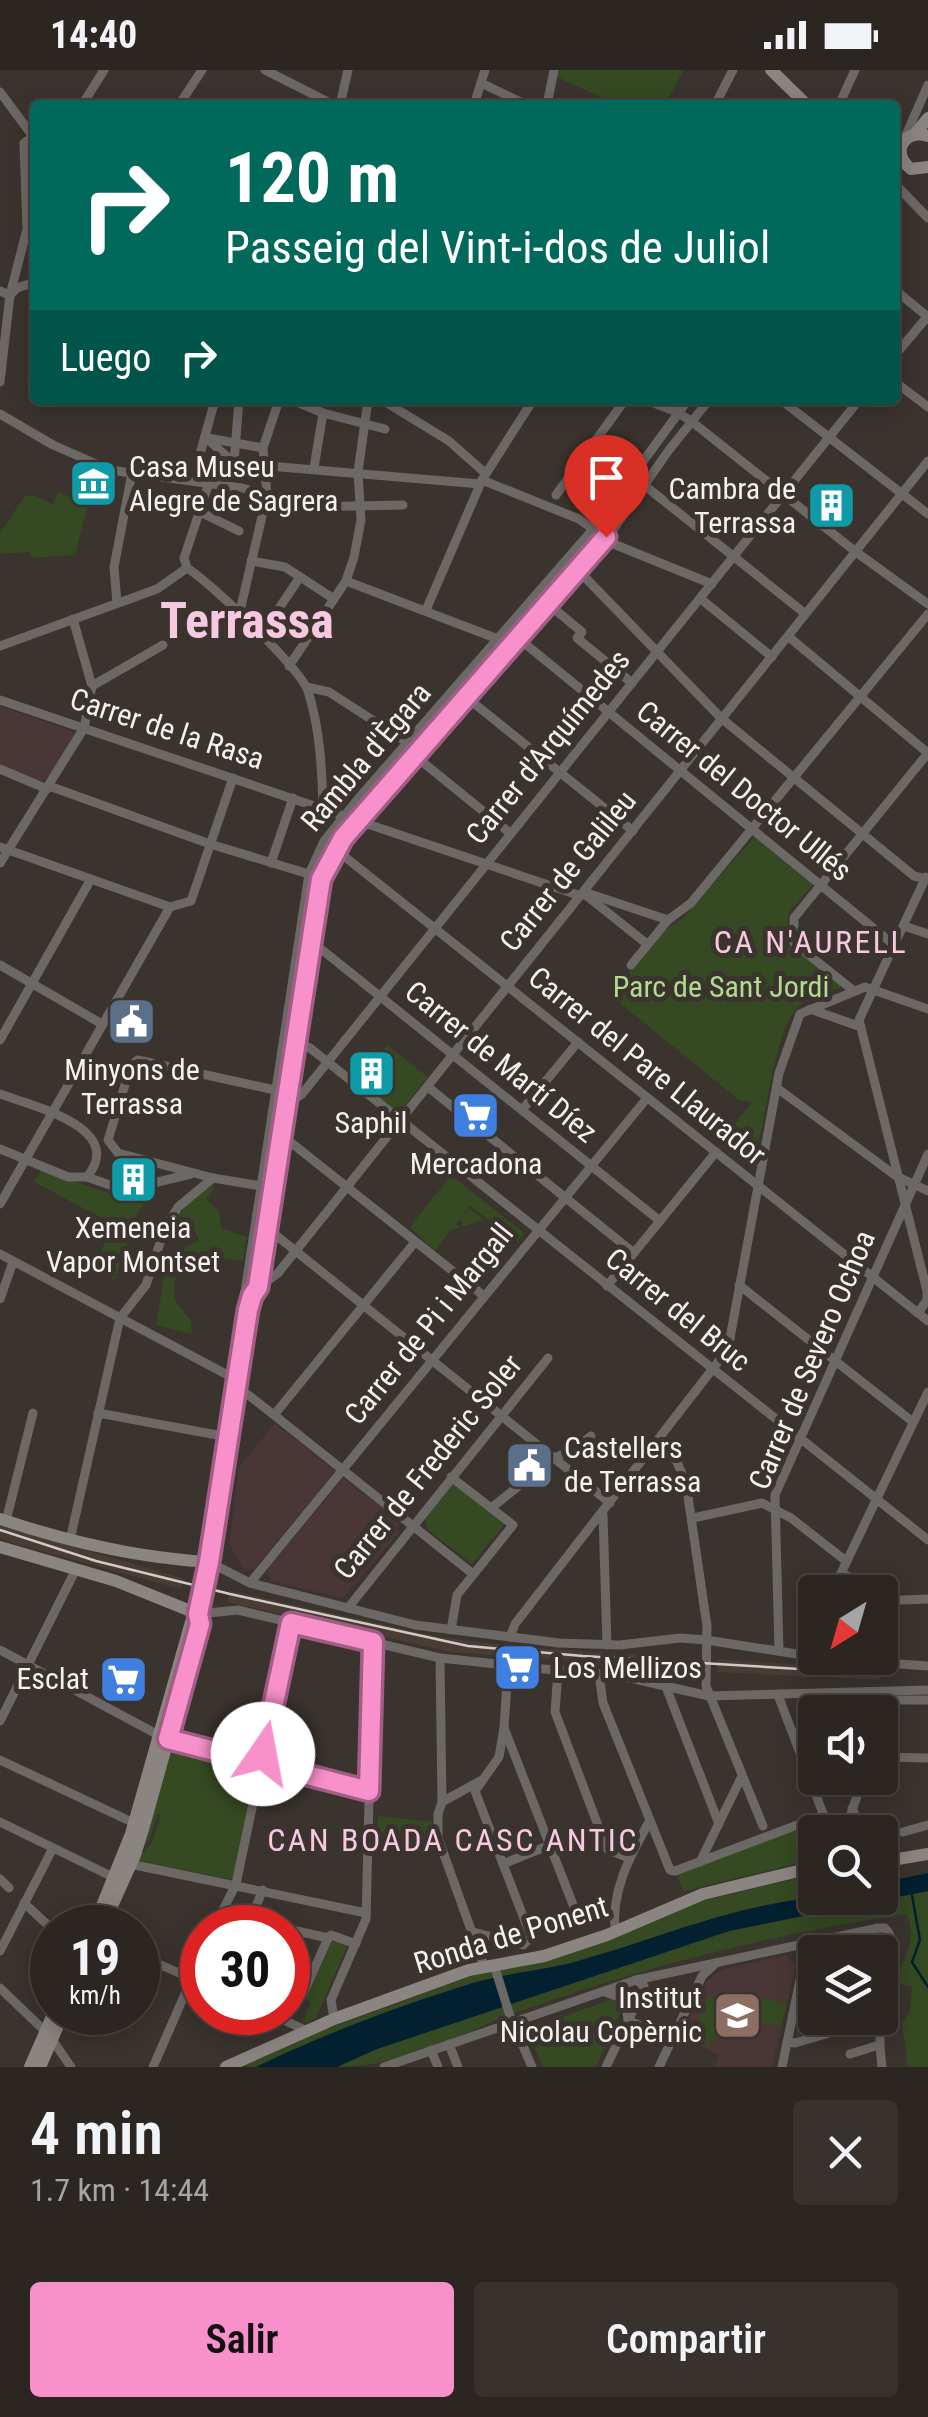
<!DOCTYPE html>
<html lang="es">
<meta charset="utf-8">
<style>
body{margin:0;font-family:"Roboto Condensed",sans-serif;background:#38322f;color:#f1f3f6;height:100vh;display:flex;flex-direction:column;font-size:38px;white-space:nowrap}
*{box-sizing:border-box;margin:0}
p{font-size:32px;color:#a6a5a5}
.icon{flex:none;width:55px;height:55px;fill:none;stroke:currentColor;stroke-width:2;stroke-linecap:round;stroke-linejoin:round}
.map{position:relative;height:1997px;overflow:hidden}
.sheet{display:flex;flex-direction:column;background:#2c2622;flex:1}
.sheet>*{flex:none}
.banner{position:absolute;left:30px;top:30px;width:870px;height:305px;border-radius:10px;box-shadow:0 5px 25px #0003,0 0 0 2px #484340;background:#00695c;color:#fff;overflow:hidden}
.needle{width:65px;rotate:217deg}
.controls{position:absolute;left:798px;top:1505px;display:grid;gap:20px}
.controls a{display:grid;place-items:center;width:100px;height:100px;border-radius:10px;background:#2c2622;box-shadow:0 5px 25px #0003,0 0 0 2px #484340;font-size:50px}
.speed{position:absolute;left:30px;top:1835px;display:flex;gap:20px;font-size:50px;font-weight:700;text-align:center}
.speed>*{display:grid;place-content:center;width:130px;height:130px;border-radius:50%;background:#2c2622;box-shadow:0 5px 25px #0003,0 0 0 2px #484340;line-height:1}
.speed small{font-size:25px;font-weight:400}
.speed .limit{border:15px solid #d22;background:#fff;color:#111}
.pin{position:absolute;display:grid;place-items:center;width:85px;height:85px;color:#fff;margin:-102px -42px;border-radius:50% 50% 50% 0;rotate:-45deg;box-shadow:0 0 10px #0007}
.pin .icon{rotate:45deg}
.me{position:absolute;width:110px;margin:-55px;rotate:12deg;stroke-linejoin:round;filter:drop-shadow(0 0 8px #0008)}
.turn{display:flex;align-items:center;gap:35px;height:210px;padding:0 30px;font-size:45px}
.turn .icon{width:130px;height:130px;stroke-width:2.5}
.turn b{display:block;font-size:70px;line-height:85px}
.then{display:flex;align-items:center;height:95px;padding:0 30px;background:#0003;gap:20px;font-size:38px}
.round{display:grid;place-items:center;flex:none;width:105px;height:105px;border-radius:10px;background:#38322f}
.head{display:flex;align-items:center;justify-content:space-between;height:170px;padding:0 30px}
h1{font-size:60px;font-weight:600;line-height:75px}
.action{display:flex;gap:20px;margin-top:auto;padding:20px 30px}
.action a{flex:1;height:115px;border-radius:10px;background:#f890cc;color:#111;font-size:40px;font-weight:600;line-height:115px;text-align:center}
.action a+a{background:#38322f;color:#f1f3f6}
.status{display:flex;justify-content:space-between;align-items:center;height:70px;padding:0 50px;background:#2c2622;direction:ltr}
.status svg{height:28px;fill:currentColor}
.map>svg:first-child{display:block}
.built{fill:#493c34}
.education{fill:#4a3637}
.green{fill:#354922}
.water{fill:#02202f}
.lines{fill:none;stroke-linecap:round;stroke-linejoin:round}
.stream{stroke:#02202f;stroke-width:2.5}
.street{stroke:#6c6866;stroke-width:9}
.secondary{stroke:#8b8581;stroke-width:12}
.rail{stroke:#d1cbc8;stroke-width:2.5}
.route-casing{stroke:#a15e85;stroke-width:25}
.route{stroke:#f890cc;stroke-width:18}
.labels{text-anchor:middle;stroke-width:10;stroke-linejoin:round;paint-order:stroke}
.poi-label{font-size:30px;fill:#f6f1ee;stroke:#3a332e}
.street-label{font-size:30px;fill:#f6f1ee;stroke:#3a332e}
.park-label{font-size:30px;fill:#b2da91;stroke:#3a332e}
.neighbourhood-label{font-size:32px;letter-spacing:2.5px;fill:#f7c9e1;stroke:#3a332e}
.town-label{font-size:50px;font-weight:bold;fill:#f7c9e1;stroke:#3a332e}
</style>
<div class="status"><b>14:40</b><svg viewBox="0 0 49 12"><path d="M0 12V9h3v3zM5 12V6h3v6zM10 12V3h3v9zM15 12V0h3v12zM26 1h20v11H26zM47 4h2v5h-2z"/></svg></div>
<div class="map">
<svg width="928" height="1997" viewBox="0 0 928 1997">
<rect width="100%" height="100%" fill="#3a332e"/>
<g class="built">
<path d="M0,1456L183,1508L181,1519L15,1474L0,1468Z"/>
<path d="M230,1521L440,1567L521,1577L702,1589V1601L451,1582L227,1532Z"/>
<path d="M717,1589L880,1600V1610L717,1602Z"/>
</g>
<g class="education">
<path d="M0,636L75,662L67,680L44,712L0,694Z"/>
<path d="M275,1353L335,1401L254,1499L244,1501L229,1473L239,1397Z"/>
<path d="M343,1408L398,1450L399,1463L343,1528L271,1511L267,1500Z"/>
<path d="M786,1885L796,1896L772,1997H714L719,1985L680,1967L705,1913L723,1899Z"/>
</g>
<g class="green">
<path d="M550,0H681L683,1L665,35H618L557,7Z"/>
<path d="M79,408L90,412L82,432L88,434L75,485L32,488L30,482L0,484V463L24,427L31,425L53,434L58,422L71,427Z"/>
<path d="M754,767L813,815L788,843V877H794L840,914V918C826,923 807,927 797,938C774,960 764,1064 752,1099L718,1074L752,1032L739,1030L611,926C630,902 651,862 680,851Z"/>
<path d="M387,975L428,1007L398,1044L350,1006L373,977L380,983Z"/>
<path d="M41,1101L118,1126L150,1125L138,1142L115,1210L99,1203L95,1191L115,1155L34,1112Z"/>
<path d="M451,1105L524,1163L518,1172L470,1136L456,1154L460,1157L463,1153L460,1150L469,1138L484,1150L451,1160L435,1181L410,1157Z"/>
<path d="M207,1113L215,1118L206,1129L219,1141L221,1158L247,1167L243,1191L181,1181L199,1169L188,1151H175L186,1135Z"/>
<path d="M168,1184L176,1196L174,1229L191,1251L192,1264L156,1255Z"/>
<path d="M452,1413L505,1454L472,1494L428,1460L425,1448Z"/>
<path d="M171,1674L203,1686L208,1683L254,1692L258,1697L233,1810L140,1791L141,1784L152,1773L161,1745L157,1744L149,1771L143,1774Z"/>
<path d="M378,1746L433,1752L434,1769L377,1767Z"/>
<path d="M818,1749L825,1762H815V1789L684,1821L676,1804Z"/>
<path d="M815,1804V1827L686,1856L641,1873L561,1895L474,1912L289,1981L256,1997H238L311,1965L469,1907L595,1874L698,1832Z"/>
<path d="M928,1821V1997H908L902,1953L910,1941L912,1916L894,1914C902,1892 920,1867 906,1844C778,1863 648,1896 526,1939C465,1961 403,1997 337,1997L377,1979L729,1861Z"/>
<path d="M331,1869L347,1876L316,1948L307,1953L303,1951L311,1932L302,1928L307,1926Z"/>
<path d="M741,1923L787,1934L781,1957L736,1946Z"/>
<path d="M709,1925L730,1935L710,1977L690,1967Z"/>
<path d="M610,1930L619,1933L621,1941L596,1997H543L532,1972L539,1955Z"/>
</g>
<path class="water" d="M928,1803V1821L729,1861L377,1979L337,1997H256C324,1964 398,1936 470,1914C504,1903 541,1901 575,1892C653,1870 730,1836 812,1828C833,1825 858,1828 880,1828V1813Z"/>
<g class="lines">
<path class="stream" d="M912,1825L920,1870L912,1892L928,1917"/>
<g class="street">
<path d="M265,0L334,35"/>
<path d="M481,13L527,35"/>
<path d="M0,22L34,68"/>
<path d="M82,35L104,0"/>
<path d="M179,35L202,0"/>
<path d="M340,35L348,0"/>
<path d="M474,35L485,0"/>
<path d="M547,35L554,0"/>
<path d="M715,35L733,0"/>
<path d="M839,35L855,0"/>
<path d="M905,67L928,15"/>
<path d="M895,105L901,90"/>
<path d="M896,115L928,148"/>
<path d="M895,220L928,247"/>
<path d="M0,221L10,225L17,218L35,212"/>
<path d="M895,285L928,246"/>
<path d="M0,312L10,225L27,159L24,73L33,67"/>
<path d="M895,312L928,337"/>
<path d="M292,330L323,343L385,359"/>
<path d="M382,330L449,371L485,403"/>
<path d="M646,330L677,342L691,351L856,482L928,534"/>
<path d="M688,330L595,457L358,729L324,771L309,804L244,1228L247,1240L209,1492L198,1544L238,1540L440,1588L630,1608L709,1626L928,1620"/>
<path d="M781,330L928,444"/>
<path d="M0,344L53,375L110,400L242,418L308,437L403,435"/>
<path d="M205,367L234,393L480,414"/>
<path d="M208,368L263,378"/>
<path d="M234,393L209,413L184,488L187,498C210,512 300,598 308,621C320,659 322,699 323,738"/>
<path d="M234,393L239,330"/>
<path d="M314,398L323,343"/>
<path d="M482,410L579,449L616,475L712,514"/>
<path d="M198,411L200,384L215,330"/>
<path d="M644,415L803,542"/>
<path d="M556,425L625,330"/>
<path d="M200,442L239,461"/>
<path d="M251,491L285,497L334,529"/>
<path d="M577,499L721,648L914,806L928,809"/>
<path d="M346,511L498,569"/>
<path d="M701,529L772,587"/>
<path d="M117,533L114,497L132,403"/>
<path d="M547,533L582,562L577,568L632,613"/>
<path d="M426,540L482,410L533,330"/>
<path d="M240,541L267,425L263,378L279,330"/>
<path d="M261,565L300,507"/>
<path d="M789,567L928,683"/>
<path d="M518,568L894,875"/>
<path d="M0,576L157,519L187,498"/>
<path d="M289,596L346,511L354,487L361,450L358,402L368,330"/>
<path d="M92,616L163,575"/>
<path d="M307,617L329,622L408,673"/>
<path d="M466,627L633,761"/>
<path d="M0,630L578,825L590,824L668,850L631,895"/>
<path d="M404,677L510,763"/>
<path d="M0,699L47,719"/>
<path d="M49,716L210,774L312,805"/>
<path d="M0,777L170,837"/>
<path d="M335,779L928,1251"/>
<path d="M0,793L84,658L92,616L73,549"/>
<path d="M271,793L293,728"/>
<path d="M587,826L647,874"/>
<path d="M170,837L191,831L233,708"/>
<path d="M668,850L691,833L928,544"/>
<path d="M904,856L928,864"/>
<path d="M311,871L660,1151"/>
<path d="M0,895L102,954"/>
<path d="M854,921L794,873V848L928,683"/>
<path d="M810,939L861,957"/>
<path d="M0,970L91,809"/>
<path d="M295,972L310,978L928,1470"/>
<path d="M428,1017L634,1183"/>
<path d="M777,1018L896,1106L928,1121"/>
<path d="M0,1024C33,1036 127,1058 87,1107"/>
<path d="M286,1035L302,1024L859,330"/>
<path d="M522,1040L578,972"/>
<path d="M279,1063L484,1226"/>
<path d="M0,1079L68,1107H87L124,1120L191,1104"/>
<path d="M261,1116L213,1108L118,1083L108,1070L131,995L138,990L275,1020"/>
<path d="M0,1134L170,837"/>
<path d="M267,1158L610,1433"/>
<path d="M0,1184L237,1310"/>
<path d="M739,1215L913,1352"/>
<path d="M607,1216L716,1082"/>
<path d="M258,1221L315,841L327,793L359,750L615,457L669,380L709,330"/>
<path d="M0,1229L13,1192"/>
<path d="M248,1238L253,1222L278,1203L928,391"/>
<path d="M918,1243L927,1230V1221L859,950L926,807"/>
<path d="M236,1321L247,1324L274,1345L473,1504"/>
<path d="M98,1343L228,1367"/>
<path d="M274,1345L415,1172"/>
<path d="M657,1371L677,1392L686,1413L707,1556L706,1616L763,1756"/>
<path d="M491,1438L554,1388L574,1379L591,1366"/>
<path d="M603,1445L607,1575"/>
<path d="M693,1448L762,1433L791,1448L846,1491"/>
<path d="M6,1451L33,1343"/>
<path d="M70,1470L120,1248L146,1215L164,1161L178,1137L213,1108"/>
<path d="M209,1492L250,1513L415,1555L559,1573L620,1575L680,1568L706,1570L829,1589L928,1596"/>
<path d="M841,1503L900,1530L928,1529"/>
<path d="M250,1513L647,1028"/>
<path d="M832,1522L928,1322"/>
<path d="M348,1538L548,1288"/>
<path d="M451,1560L457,1525L513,1455L451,1407"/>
<path d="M510,1567L515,1554L728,1279L779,1003L800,944L865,917L928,939"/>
<path d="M0,1580L164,1668L369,1721"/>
<path d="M779,1581L775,1425L928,1084"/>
<path d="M796,1584L804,1581L815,1560"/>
<path d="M440,1588L442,1732L438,1744V1768L484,1896"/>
<path d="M558,1601L555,1642L607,1779L629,1788"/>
<path d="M599,1604L603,1633L670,1800L675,1801L824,1745"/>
<path d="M666,1617L719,1754"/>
<path d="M778,1625L830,1762"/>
<path d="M889,1630H928"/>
<path d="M0,1651L75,1501"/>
<path d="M880,1656L891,1626"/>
<path d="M504,1658L581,1855"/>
<path d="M880,1687L928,1688"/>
<path d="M0,1690L134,1753"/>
<path d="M442,1732L480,1711"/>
<path d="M852,1738L863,1762"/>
<path d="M0,1752L113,1807L118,1804"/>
<path d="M842,1762L846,1759L863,1708"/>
<path d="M903,1762L928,1755"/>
<path d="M700,1792L742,1706"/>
<path d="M130,1794L366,1843"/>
<path d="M503,1794L550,1775"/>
<path d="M0,1809L9,1818"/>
<path d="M263,1820L252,1845L282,1858"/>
<path d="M24,1833L52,1859"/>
<path d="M214,1858L236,1814L291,1553"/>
<path d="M288,1859L328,1868L331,1865L356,1874"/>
<path d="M473,1862L523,1875L531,1867L475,1721L499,1687L504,1658L508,1597"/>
<path d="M615,1862C611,1821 629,1788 649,1752"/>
<path d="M0,1881L53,1778"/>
<path d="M138,1885L202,1913"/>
<path d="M288,1890L313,1901"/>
<path d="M494,1895L510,1946L532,1997"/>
<path d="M288,1917L303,1924L328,1868"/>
<path d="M0,1918L49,1965L71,1997"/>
<path d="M605,1922L624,1929L628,1948"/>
<path d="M267,1942L307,1961"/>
<path d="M793,1944L815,1940"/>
<path d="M334,1949L331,1930L366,1849L373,1572"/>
<path d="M628,1950L672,1970"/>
<path d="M787,1972L795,1973L880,1948"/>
<path d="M449,1974L458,1997"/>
<path d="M431,1980L438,1997"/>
<path d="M850,1984L879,1975"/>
<path d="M153,1997L202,1885"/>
<path d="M384,1997L636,1910L878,1858H885C904,1876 885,1926 881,1950C879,1966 880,1981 882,1997"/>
<path d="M606,1997L643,1920L644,1916L636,1910"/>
<path d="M659,1997L702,1906L716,1893"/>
<path d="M782,1997L808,1871"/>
</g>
<g class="secondary">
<path d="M771,0L807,35"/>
<path d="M915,64L928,48"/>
<path d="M928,66C904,58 890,83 911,99L928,97"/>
<path d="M0,1449C69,1472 137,1488 209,1492"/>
<path d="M0,1477L116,1511L198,1544"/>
<path d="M880,1792L928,1784"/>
<path d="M93,1858L131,1764L191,1552L198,1544"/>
<path d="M102,1858L135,1785L144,1756L200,1555L198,1544"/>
<path d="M30,1997L54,1942"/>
<path d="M40,1997L64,1942"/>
<path d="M226,1997L334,1949L469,1900L544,1886L607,1865L703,1824L815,1797"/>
</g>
<path class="rail" d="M0,1460L96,1491L230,1524L468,1576L583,1586L883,1604"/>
</g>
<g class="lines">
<defs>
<path id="route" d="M263,1684L291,1553L373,1572L369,1721L168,1669L200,1554L198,1544L209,1492L248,1240L252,1226L258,1217L321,809L343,768L606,467"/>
</defs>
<use href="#route" class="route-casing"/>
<use href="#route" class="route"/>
</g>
<defs>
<symbol id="museum-square" viewBox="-11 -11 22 22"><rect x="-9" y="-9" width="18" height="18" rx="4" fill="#0f9aa8" stroke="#3a332e"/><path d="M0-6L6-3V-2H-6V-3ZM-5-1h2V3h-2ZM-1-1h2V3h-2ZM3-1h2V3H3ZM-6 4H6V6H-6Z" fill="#fff"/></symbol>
<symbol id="building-square" viewBox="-11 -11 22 22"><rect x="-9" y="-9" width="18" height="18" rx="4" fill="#0f9aa8" stroke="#3a332e"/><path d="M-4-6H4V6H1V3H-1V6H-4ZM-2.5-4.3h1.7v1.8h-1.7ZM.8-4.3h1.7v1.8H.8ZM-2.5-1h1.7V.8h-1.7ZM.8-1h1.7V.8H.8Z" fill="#fff"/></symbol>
<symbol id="civic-square" viewBox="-11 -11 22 22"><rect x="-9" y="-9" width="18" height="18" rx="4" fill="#5c6f8a" stroke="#3a332e"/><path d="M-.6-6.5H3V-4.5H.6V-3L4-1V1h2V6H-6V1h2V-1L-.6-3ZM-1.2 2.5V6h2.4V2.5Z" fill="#fff"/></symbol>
<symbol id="supermarket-square" viewBox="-11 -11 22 22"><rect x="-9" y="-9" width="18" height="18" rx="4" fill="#3f7fe0" stroke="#3a332e"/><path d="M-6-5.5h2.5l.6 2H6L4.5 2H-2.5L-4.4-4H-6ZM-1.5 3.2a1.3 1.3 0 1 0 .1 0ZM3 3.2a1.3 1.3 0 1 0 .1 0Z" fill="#fff"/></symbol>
<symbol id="school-square" viewBox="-11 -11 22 22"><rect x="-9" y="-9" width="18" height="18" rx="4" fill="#8d6e63" stroke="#3a332e"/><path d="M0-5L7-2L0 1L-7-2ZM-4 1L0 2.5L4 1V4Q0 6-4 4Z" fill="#fff"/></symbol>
</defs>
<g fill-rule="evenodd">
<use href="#museum-square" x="66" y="386" width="55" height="55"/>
<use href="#building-square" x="804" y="408" width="55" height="55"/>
<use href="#civic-square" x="104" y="924" width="55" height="55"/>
<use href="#building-square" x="344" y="976" width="55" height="55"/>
<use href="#supermarket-square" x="448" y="1018" width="55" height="55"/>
<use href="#building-square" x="106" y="1082" width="55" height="55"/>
<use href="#civic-square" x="502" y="1368" width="55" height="55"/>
<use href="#supermarket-square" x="490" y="1570" width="55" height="55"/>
<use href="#supermarket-square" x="96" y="1582" width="55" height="55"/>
<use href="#school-square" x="710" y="1918" width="55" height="55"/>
</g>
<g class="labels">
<g class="poi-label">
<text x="129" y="407" text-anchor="start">Casa Museu<tspan x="129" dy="34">Alegre de Sagrera</tspan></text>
<text x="796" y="429" text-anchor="end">Cambra de<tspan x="796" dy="34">Terrassa</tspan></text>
<text x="132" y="1010">Minyons de<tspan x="132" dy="34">Terrassa</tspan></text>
<text x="371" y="1063">Saphil</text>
<text x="476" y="1104">Mercadona</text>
<text x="133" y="1168">Xemeneia<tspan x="133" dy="34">Vapor Montset</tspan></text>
<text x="564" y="1388" text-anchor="start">Castellers<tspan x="564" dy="34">de Terrassa</tspan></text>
<text x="553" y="1608" text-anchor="start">Los Mellizos</text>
<text x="89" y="1619" text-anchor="end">Esclat</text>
<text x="702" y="1938" text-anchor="end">Institut<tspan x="702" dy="34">Nicolau Copèrnic</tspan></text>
</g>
<g class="street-label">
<text transform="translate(167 659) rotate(18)" y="10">Carrer de la Rasa</text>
<text transform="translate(548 677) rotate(-51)" y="10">Carrer d'Arquímedes</text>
<text transform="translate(366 687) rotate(-50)" y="10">Rambla d'Ègara</text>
<text transform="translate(744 721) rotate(39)" y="10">Carrer del Doctor Ullés</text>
<text transform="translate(568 801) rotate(-51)" y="10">Carrer de Galileu</text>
<text transform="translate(501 992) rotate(39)" y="10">Carrer de Martí Díez</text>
<text transform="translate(647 996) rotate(39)" y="10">Carrer del Pare Llaurador</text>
<text transform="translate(678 1240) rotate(39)" y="10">Carrer del Bruc</text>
<text transform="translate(429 1254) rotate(-51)" y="10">Carrer de Pi i Margall</text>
<text transform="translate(812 1290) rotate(-67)" y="10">Carrer de Severo Ochoa</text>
<text transform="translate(428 1397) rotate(-51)" y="10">Carrer de Frederic Soler</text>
<text transform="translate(511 1865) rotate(-17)" y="10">Ronda de Ponent</text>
</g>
<g class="park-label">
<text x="721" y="927">Parc de Sant Jordi</text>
</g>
<g class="neighbourhood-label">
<text x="811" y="883">CA N'AURELL</text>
<text x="453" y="1781">CAN BOADA CASC ANTIC</text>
</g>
<g class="town-label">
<text x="247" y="568">Terrassa</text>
</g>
</g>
</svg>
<div class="controls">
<a><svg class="needle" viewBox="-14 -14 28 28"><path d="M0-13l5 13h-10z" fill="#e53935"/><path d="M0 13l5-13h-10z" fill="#a6a5a5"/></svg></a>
<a><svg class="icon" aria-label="sound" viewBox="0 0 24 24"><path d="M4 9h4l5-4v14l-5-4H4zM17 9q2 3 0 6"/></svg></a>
<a><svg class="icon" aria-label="search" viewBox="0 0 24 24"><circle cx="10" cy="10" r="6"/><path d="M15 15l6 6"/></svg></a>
<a><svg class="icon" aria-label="layers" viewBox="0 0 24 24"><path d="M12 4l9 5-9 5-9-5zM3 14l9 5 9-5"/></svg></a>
</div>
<div class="speed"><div>19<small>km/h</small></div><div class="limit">30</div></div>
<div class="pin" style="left:606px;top:467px;background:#d93025"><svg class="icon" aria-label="arrive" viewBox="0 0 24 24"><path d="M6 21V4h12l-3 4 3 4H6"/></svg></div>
<svg class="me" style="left:263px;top:1684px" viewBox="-20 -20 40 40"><circle r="19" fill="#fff"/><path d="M0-13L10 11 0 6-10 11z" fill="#f890cc"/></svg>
<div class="banner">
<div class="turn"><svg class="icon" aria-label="right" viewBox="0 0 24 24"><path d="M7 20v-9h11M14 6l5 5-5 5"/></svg><div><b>120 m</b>Passeig del Vint-i-dos de Juliol</div></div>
<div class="then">Luego<svg class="icon" aria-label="right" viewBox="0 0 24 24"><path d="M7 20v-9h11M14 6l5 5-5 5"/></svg></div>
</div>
</div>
<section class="sheet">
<div class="head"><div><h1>4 min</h1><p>1.7 km · 14:44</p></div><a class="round"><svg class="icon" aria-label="close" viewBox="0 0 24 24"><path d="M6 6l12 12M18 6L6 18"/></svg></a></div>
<div class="action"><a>Salir</a><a>Compartir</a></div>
</section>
